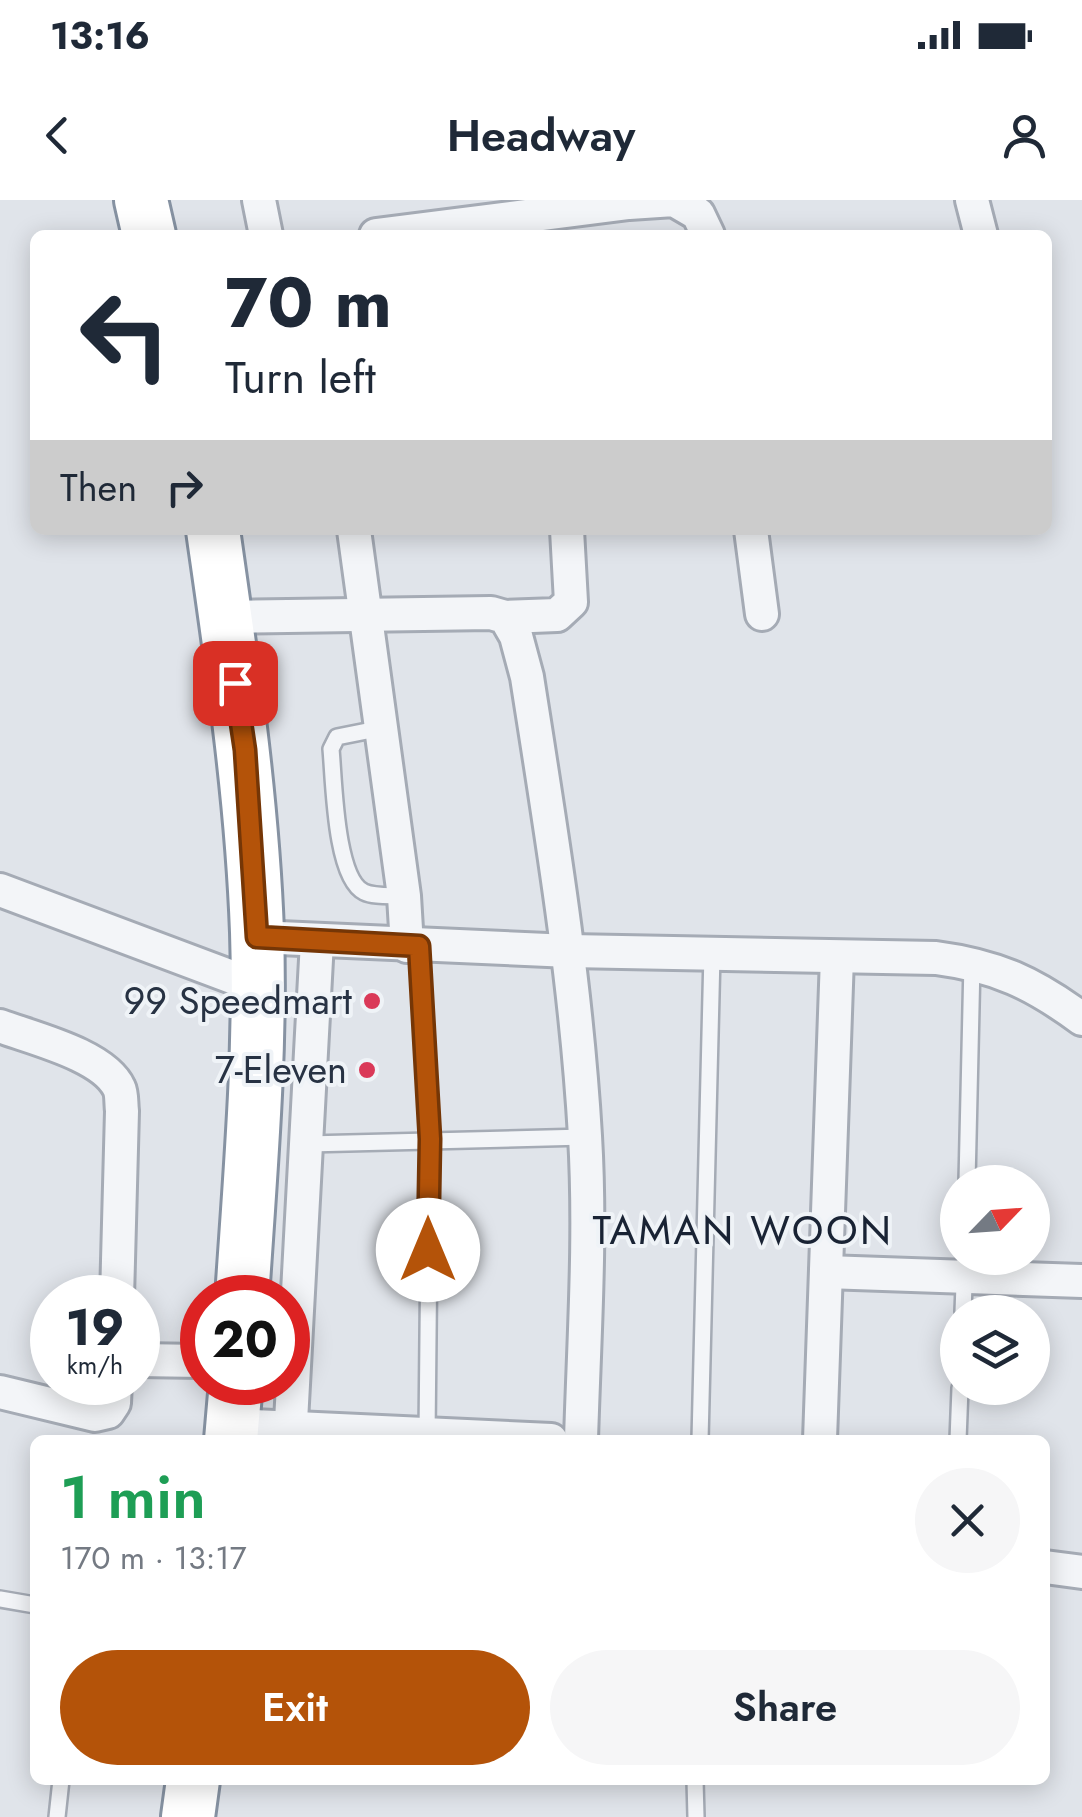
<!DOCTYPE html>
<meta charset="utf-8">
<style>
body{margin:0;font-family:Jost,sans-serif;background:#f6f6f7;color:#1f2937;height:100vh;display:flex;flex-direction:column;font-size:38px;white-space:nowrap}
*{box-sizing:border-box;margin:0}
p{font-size:32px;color:#747a83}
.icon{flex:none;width:55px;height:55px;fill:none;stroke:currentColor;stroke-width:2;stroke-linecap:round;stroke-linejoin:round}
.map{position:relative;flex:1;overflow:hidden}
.drawer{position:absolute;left:30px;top:1235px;width:1020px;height:350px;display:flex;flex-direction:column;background:#fff;border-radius:15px;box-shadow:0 5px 25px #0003}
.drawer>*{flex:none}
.top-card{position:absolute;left:30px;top:30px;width:1022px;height:305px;border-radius:15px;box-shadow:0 5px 25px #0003;background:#fff;color:#1f2937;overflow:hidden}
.needle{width:65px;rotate:65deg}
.fabs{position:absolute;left:940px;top:965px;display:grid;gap:20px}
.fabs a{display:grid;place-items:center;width:110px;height:110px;border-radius:50%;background:#fff;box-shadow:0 5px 25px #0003;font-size:50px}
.speed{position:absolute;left:30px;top:1075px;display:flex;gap:20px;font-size:50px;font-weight:700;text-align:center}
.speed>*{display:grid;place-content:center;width:130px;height:130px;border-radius:50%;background:#fff;box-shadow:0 5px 25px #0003;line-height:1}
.speed small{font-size:25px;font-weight:400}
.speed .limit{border:15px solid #d22;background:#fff;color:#111}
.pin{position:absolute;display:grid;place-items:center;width:85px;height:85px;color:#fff;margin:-42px;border-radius:20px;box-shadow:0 5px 15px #0006}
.me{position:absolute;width:110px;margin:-55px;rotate:0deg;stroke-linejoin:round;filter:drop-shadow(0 0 8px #0008)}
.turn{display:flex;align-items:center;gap:35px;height:210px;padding:0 30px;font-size:45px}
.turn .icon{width:130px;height:130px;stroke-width:2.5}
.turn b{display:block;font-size:70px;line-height:85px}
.then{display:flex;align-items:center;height:95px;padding:0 30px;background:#0003;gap:20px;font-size:38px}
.round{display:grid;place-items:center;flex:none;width:105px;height:105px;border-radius:52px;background:#f6f6f7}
.summary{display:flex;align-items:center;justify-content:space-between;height:170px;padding:0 30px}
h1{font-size:60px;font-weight:600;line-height:75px;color:#1e9e55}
.action{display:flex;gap:20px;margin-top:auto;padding:20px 30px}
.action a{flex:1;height:115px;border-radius:60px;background:#b45309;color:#fff;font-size:40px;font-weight:600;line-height:115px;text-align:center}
.action a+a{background:#f6f6f7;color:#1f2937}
.status{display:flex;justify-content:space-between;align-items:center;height:70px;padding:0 50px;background:#fff;direction:ltr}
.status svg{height:28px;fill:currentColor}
header{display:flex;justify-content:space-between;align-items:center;height:130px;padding:0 30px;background:#fff;font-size:45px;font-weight:600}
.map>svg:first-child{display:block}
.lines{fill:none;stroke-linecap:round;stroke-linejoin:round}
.service-casing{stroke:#a5abb5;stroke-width:20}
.minor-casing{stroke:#a5abb5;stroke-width:38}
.trunk-casing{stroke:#8692a2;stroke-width:58}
.service{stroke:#f3f5f8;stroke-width:15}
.minor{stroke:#f3f5f8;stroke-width:32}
.trunk{stroke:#fff;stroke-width:52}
.route-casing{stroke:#753606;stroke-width:25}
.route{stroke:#b45309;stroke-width:18}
.poi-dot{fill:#da3958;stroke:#eff3f7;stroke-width:4}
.labels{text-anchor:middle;stroke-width:8;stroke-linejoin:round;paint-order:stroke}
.poi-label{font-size:38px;fill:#273243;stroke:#eff3f7;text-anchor:end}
.neighbourhood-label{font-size:40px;letter-spacing:2.5px;fill:#192334;stroke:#eff3f7}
</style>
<div class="status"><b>13:16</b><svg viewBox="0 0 49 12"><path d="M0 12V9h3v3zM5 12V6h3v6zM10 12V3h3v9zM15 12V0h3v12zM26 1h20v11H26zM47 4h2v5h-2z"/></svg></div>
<header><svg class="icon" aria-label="back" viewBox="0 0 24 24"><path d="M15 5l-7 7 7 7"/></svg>Headway<svg class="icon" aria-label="person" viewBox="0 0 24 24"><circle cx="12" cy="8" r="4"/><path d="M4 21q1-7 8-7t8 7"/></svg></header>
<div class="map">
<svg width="1082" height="1617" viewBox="0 0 1082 1617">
<rect width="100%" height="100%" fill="#e0e4ea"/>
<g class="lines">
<defs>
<g id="service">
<path d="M382,528L337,537L331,549C334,580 335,678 364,692C374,697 392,695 404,696"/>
<path d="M419,746L430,939L427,1236"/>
<path d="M308,944L585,937"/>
<path d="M967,982L972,763"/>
<path d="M963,1112L965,1058"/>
<path d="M700,1240L712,754"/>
<path d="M958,1240L960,1188"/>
<path d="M0,1399L35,1405"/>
<path d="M695,1580L696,1617"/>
<path d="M57,1617L61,1580"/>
</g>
<g id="minor">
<path d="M259,0L266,35"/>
<path d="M972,0L981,35"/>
<path d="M376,35L629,3L674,0L698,14L708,35"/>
<path d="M354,330L404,696L407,746"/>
<path d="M751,330L762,414"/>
<path d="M226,417L491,413L505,417L516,436L527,477C551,631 576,780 585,936C591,1037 584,1139 581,1240"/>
<path d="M505,417L557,415L571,402L567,330"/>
<path d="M0,690L256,786"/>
<path d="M257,737L570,751L936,758C997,766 1033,783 1082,819"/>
<path d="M0,826C32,838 104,855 119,888C122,894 121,904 122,911L117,1098"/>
<path d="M826,1072L1082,1081"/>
<path d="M138,1160L202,1161"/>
<path d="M0,1192L95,1215L108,1212L114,1203L115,1182"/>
<path d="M233,1225L551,1240"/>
<path d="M290,1240L317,741"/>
<path d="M820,1240L837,757"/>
<path d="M1045,1367L1082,1372"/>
</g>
<g id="trunk">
<path d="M141,0L149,35"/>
<path d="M213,330C232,464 252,596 257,732C261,853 250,976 242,1098"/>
<path d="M231,1240L236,1182"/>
<path d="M188,1617L193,1580"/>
</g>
</defs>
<use href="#service" class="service-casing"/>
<use href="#minor" class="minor-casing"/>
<use href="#trunk" class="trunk-casing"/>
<use href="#service" class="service"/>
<use href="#minor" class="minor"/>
<use href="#trunk" class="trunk"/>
</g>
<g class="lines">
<defs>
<path id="route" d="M235,483L245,550L257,737L419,746L430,939L428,1050"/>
</defs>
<use href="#route" class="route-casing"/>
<use href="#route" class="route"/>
</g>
<g class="poi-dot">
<circle cx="372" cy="801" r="10"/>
<circle cx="367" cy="870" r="10"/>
</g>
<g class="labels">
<g class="poi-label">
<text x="352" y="814">99 Speedmart</text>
<text x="347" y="883">7-Eleven</text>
</g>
<g class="neighbourhood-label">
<text x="743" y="1044">TAMAN WOON</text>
</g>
</g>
</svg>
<div class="fabs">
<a><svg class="needle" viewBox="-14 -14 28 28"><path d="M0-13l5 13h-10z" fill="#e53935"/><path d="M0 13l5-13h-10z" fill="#747a83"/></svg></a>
<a><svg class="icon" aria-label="layers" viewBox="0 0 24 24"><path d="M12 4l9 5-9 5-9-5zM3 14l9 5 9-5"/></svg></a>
</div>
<div class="speed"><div>19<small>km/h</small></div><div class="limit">20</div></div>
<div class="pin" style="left:235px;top:483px;background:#d93025"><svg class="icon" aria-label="arrive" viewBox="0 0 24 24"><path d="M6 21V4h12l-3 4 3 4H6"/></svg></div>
<svg class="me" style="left:428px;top:1050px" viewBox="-20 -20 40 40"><circle r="19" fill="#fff"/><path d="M0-13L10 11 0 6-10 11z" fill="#b45309"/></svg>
<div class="top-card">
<div class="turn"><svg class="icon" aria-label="left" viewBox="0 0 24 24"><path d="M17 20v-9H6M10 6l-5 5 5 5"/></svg><div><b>70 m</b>Turn left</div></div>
<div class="then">Then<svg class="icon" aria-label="right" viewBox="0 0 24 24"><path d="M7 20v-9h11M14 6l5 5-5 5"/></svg></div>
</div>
<section class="drawer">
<div class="summary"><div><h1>1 min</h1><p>170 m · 13:17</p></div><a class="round"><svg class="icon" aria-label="close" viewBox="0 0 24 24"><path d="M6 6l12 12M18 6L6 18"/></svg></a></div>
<div class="action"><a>Exit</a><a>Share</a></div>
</section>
</div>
